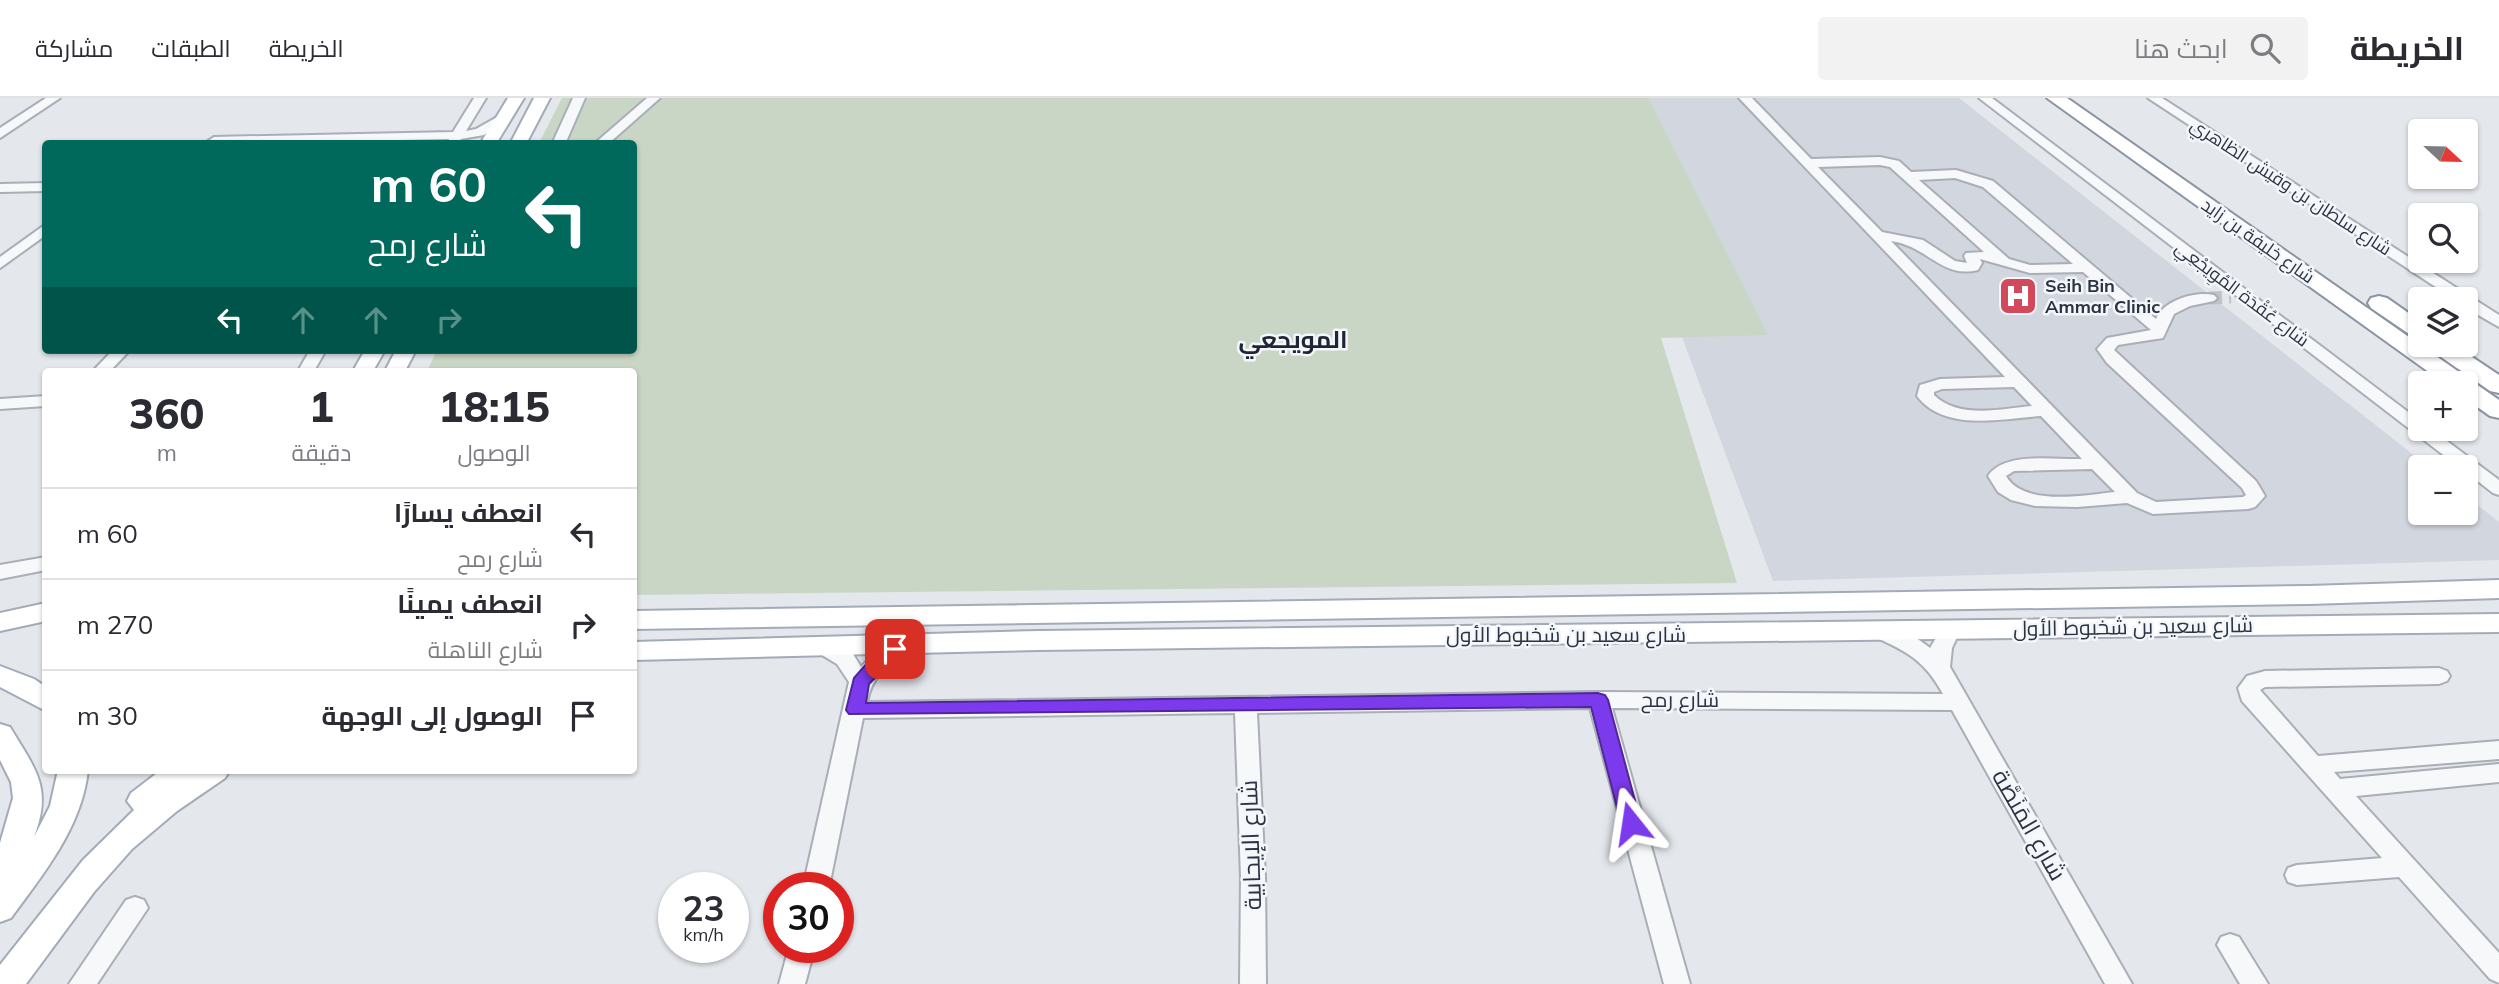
<!DOCTYPE html>
<html lang="ar">
<meta charset="utf-8">
<style>
body{margin:0;font-family:Mulish,Cairo,sans-serif;background:#f2f2f3;color:#2b2b33;direction:rtl;height:100vh;display:flex;flex-direction:column;font-size:26px;white-space:nowrap}
*{box-sizing:border-box;margin:0}
p{font-size:23px;color:#7c7c81}
.icon{flex:none;width:38px;height:38px;fill:none;stroke:currentColor;stroke-width:2;stroke-linecap:round;stroke-linejoin:round}
.map{position:relative;flex:1;overflow:hidden;direction:ltr}
.panel{position:absolute;left:42px;top:270px;width:595px;height:406px;display:flex;flex-direction:column;background:#fff;border-radius:7px;box-shadow:0 2px 5px #0004;direction:rtl}
.panel>*{flex:none}
.top-card{position:absolute;left:42px;top:42px;width:595px;height:214px;border-radius:7px;box-shadow:0 2px 5px #0004;direction:rtl;background:#00695c;color:#fff;overflow:hidden}
.needle{width:46px;rotate:112deg}
.tools{position:absolute;left:2408px;top:21px;display:grid;gap:14px}
.tools a{display:grid;place-items:center;width:70px;height:70px;border-radius:7px;background:#fff;box-shadow:0 2px 5px #0004;font-size:35px}
.speed{position:absolute;left:658px;top:774px;display:flex;gap:14px;font-size:35px;font-weight:700;text-align:center}
.speed>*{display:grid;place-content:center;width:91px;height:91px;border-radius:50%;background:#fff;box-shadow:0 2px 5px #0004;line-height:1}
.speed small{font-size:18px;font-weight:400}
.speed .limit{border:10px solid #d22;background:#fff;color:#111}
.pin{position:absolute;display:grid;place-items:center;width:60px;height:60px;color:#fff;margin:-30px;border-radius:14px;box-shadow:0 4px 10px #0006}
.me{position:absolute;width:77px;margin:-38px;rotate:345deg;stroke-linejoin:round;filter:drop-shadow(0 0 5px #0008)}
.turn{display:flex;align-items:center;gap:24px;height:147px;padding:0 35px;font-size:32px}
.turn .icon{width:91px;height:91px;stroke-width:2.5}
.turn b{display:block;font-size:49px;line-height:60px}
.lanes{display:flex;align-items:center;height:66px;padding:0 35px;background:#0003;justify-content:center;gap:35px;direction:ltr}
.lanes .off{opacity:.35}
.eta{display:flex;justify-content:space-evenly;align-items:center;height:119px;text-align:center}
.eta b{font-size:42px;font-weight:800;line-height:49px}
ul{padding:0;list-style:none}
li{display:flex;align-items:center;gap:21px;height:91px;padding:0 35px;border-top:2px solid #e1e1e2}
li div{flex:1}
li b{display:block;font-size:26px}
li em{font-style:normal}
header{display:flex;align-items:center;gap:42px;box-sizing:border-box;height:98px;padding:0 35px;background:#fff;border-bottom:2px solid #e1e1e2}
header strong{font-size:33px}
nav{display:flex;gap:38px;margin-inline-start:auto;font-size:24px}
.search{width:490px;height:63px;background:#f2f2f3;display:flex;align-items:center;gap:18px;box-sizing:border-box;padding:0 24px;border-radius:7px;color:#7c7c81;font-size:26px}
.map>svg:first-child{display:block}
.built{fill:#d2d6de}
.green{fill:#c9d6c5}
.lines{fill:none;stroke-linecap:round;stroke-linejoin:round}
.minor-tunnel{stroke:#bfc3cb;stroke-width:13;stroke-dasharray:13 7;stroke-linecap:butt}
.minor-casing{stroke:#a9aeb7;stroke-width:4}
.major-casing{stroke:#a3abb8;stroke-width:4}
.highway-casing{stroke:#8b94a3;stroke-width:4}
.minor{fill:#f7f8fa;fill-rule:evenodd}
.major{fill:#fff;fill-rule:evenodd}
.highway{fill:#fff;fill-rule:evenodd}
.route{fill:#7c3aed;stroke:#51269a;stroke-width:2}
.labels{text-anchor:middle;stroke-width:5;stroke-linejoin:round;paint-order:stroke}
.far-street-label{font-size:18px;fill:#2b3445;stroke:#f4f6f9}
.far-poi-label{font-size:18px;font-weight:bold;fill:#2b3445;stroke:#f4f6f9;text-anchor:start}
.street-label{font-size:21px;fill:#2b3445;stroke:#f4f6f9}
.quarter-label{font-size:24px;font-weight:bold;fill:#1d2536;stroke:#f4f6f9}
.near-street-label{font-size:24px;fill:#2b3445;stroke:#f4f6f9}
</style>
<header>
<strong>الخريطة</strong>
<div class="search"><svg class="icon" aria-label="search" viewBox="0 0 24 24"><circle cx="10" cy="10" r="6"/><path d="M15 15l6 6"/></svg>ابحث هنا</div>
<nav><a>الخريطة</a><a>الطبقات</a><a>مشاركة</a></nav>
</header>
<div class="map">
<svg width="2499" height="886" viewBox="0 0 2499 886">
<rect width="100%" height="100%" fill="#e4e7ec"/>
<path class="built" d="M1649,0H1959L2429,369H2420V415H2466V398L2499,424V462L1773,483L1682,239L1767,236Z"/>
<path class="green" d="M562,0H1649L1768,237L1661,240L1737,485L634,497V273H427L437,252H634V46L539,45Z"/>
<g class="lines">
<path class="minor-tunnel" d="M2209,200L2231,199"/>
<defs>
<g id="minor">
<path d="M46,0H60L0,40V30Z"/>
<path d="M474,0H486L466,33L476,31L499,18L509,21L484,37L461,41L458,46H448L449,41L209,46L208,43L214,39L453,34Z"/>
<path d="M573,0H585L565,46H552Z"/>
<path d="M647,0H660L608,46H594Z"/>
<path d="M1739,0H1752L1811,61L1880,59L1899,63L1911,74L1956,72L1993,83L2156,221C2164,202 2195,193 2214,197L2217,200L2214,203L2190,208L2174,216L2163,240L2118,247L2114,252L2256,383L2265,398L2255,409L2248,411L2153,416L2127,405L2077,409L2035,408L2011,402L1998,394L1988,378C2005,353 2054,362 2082,361L2041,318C2002,321 1944,334 1917,298L1920,287L1940,281L2005,279ZM1880,67L1890,69L1984,154L1966,155L1964,158L1967,165L1955,163L1923,142L1882,134L1818,69ZM1955,80L1983,89L2073,166L2030,167L2009,161L1919,82ZM1891,143C1928,148 1941,181 1978,172L1982,165L1980,161L2030,175L2083,174L2151,232L2107,240L2097,251L2107,265L2242,390L2246,397L2243,399L2156,404L2137,395ZM2014,289L2032,308C2001,311 1958,321 1934,297V294L1942,291ZM2092,371L2115,394C2085,397 2024,409 2006,378L2014,373Z"/>
<path d="M1979,0H1992L2420,323V331H2431L2499,382V397L2493,395L2466,374V369H2459Z"/>
<path d="M2148,0H2162L2469,198L2499,217V229L2466,210V201H2454Z"/>
<path d="M46,85V93L0,94V86Z"/>
<path d="M46,126V137L0,170V159Z"/>
<path d="M113,252H130L110,273H93Z"/>
<path d="M310,252H326L314,273H298Z"/>
<path d="M46,298V308L0,311V301Z"/>
<path d="M46,459V472L0,481V467Z"/>
<path d="M1950,526L1957,528L1960,533L1952,550L1950,569L2132,886H2105L1952,612L1612,610L1690,886H1664L1590,610L1257,615L1265,779L1266,886H1240L1241,779L1235,615L863,620L829,789H803L849,584L837,566L812,551L809,546L812,541L819,539L853,556L861,569C874,555 899,533 918,539L921,544C917,551 911,553 904,557C883,570 872,580 867,604L1599,594L1943,596C1925,563 1908,554 1875,539L1872,534L1875,529C1891,524 1918,540 1930,550L1943,528Z"/>
<path d="M2439,570L2447,573L2450,578L2447,583L2439,586L2265,589L2260,592L2318,658L2499,643V661L2334,674L2340,681L2499,666V684L2356,698L2499,855V885L2490,881L2399,779L2297,787L2288,784L2285,777L2288,770L2297,767L2382,760L2242,603L2238,590L2247,578L2265,573Z"/>
<path d="M135,799L144,802L148,810L97,886H69L126,802Z"/>
<path d="M2230,836L2239,839L2268,886H2240L2217,847L2221,839Z"/>
<path d="M789,849H815L805,886H779Z"/>
</g>
<g id="major">
<path d="M508,0H524L496,46H480Z"/>
<path d="M534,0H550L526,46H510Z"/>
<path d="M365,252H385L373,273H353Z"/>
<path d="M396,252H416L405,273H385Z"/>
<path d="M2499,482V500L2309,506L634,531V513L2309,488Z"/>
<path d="M46,505V523L0,533V515Z"/>
<path d="M2499,516V534L1038,552L634,562V544L1038,533Z"/>
<path d="M0,568L34,581L46,589V613L0,589Z"/>
<path d="M0,626L10,629C35,671 53,689 34,739L50,708L58,672H88C82,729 44,775 11,820L0,824V745L13,700L11,684L0,662Z"/>
<path d="M161,672H230L225,680L177,713L132,751L94,794L26,886H0V867L83,762L134,712L127,703L131,695Z"/>
</g>
<g id="highway">
<path d="M2047,0H2067L2499,302V320L2490,318L2466,301V285H2444Z"/>
<path d="M2379,198L2387,200L2420,223V240L2412,238L2371,210L2368,205L2371,200Z"/>
<path d="M2428,247H2454L2499,277V295L2490,293L2431,252Z"/>
</g>
</defs>
<use href="#minor" class="minor-casing"/>
<use href="#major" class="major-casing"/>
<use href="#highway" class="highway-casing"/>
<use href="#minor" class="minor"/>
<use href="#major" class="major"/>
<use href="#highway" class="highway"/>
</g>
<path class="route" d="M895,545L904,551L869,586L866,605L1598,595L1605,597L1608,602L1641,725L1638,730L1631,733L1624,730L1621,725L1591,609L849,616L846,612L854,580L875,556Z"/>
<defs>
<symbol id="hospital-square" viewBox="-11 -11 22 22"><rect x="-9" y="-9" width="18" height="18" rx="4" fill="#d1495b" stroke="#f4f6f9"/><path d="M-5-5h3v3.5h4V-5h3V5h-3V1.5h-4V5h-3Z" fill="#fff"/></symbol>
</defs>
<g fill-rule="evenodd">
<use href="#hospital-square" x="1996" y="176" width="44" height="44"/>
</g>
<g class="labels">
<g class="far-street-label">
<text transform="translate(2291 89) rotate(33)" y="6">شارع سلطان بن وقيش الظاهري</text>
<text transform="translate(2258 143) rotate(35)" y="6">شارع خليفة بن زايد</text>
<text transform="translate(2242 196) rotate(37)" y="6">شارع عُقْدَة المُوِيجْعِي</text>
</g>
<g class="far-poi-label">
<text x="2045" y="194">Seih Bin<tspan x="2045" dy="21">Ammar Clinic</tspan></text>
</g>
<g class="street-label">
<text transform="translate(2133 529) rotate(-1)" y="7">شارع سعيد بن شخبوط الأول</text>
<text x="1566" y="544">شارع سعيد بن شخبوط الأول</text>
<text x="1680" y="609">شارع رمح</text>
</g>
<g class="quarter-label">
<text x="1293" y="250">المويجعي</text>
</g>
<g class="near-street-label">
<text transform="translate(2029 727) rotate(60)" y="8">شارع المَنَصَّة</text>
<text transform="translate(1251 747) rotate(-92)" y="8">شارع الإيجابية</text>
</g>
</g>
</svg>
<div class="tools">
<a><svg class="needle" viewBox="-14 -14 28 28"><path d="M0-13l5 13h-10z" fill="#e53935"/><path d="M0 13l5-13h-10z" fill="#7c7c81"/></svg></a>
<a><svg class="icon" aria-label="search" viewBox="0 0 24 24"><circle cx="10" cy="10" r="6"/><path d="M15 15l6 6"/></svg></a>
<a><svg class="icon" aria-label="layers" viewBox="0 0 24 24"><path d="M12 4l9 5-9 5-9-5zM3 14l9 5 9-5"/></svg></a>
<a>+</a>
<a>−</a>
</div>
<div class="speed"><div>23<small>km/h</small></div><div class="limit">30</div></div>
<div class="pin" style="left:895px;top:551px;background:#d93025"><svg class="icon" aria-label="arrive" viewBox="0 0 24 24"><path d="M6 21V4h12l-3 4 3 4H6"/></svg></div>
<svg class="me" style="left:1631px;top:725px" viewBox="-20 -20 40 40"><path d="M0-17L14 15 0 8-14 15z" fill="#7c3aed" stroke="#fff" stroke-width="4"/></svg>
<div class="top-card">
<div class="turn"><svg class="icon" aria-label="left" viewBox="0 0 24 24"><path d="M17 20v-9H6M10 6l-5 5 5 5"/></svg><div><b>60 m</b>شارع رمح</div></div>
<div class="lanes"><svg class="icon" aria-label="left" viewBox="0 0 24 24"><path d="M17 20v-9H6M10 6l-5 5 5 5"/></svg><svg class="icon off" aria-label="ahead" viewBox="0 0 24 24"><path d="M12 20V5M6 11l6-6 6 6"/></svg><svg class="icon off" aria-label="ahead" viewBox="0 0 24 24"><path d="M12 20V5M6 11l6-6 6 6"/></svg><svg class="icon off" aria-label="right" viewBox="0 0 24 24"><path d="M7 20v-9h11M14 6l5 5-5 5"/></svg></div>
</div>
<section class="panel">
<div class="eta">
<div><b>18:15</b><p>الوصول</p></div>
<div><b>1</b><p>دقيقة</p></div>
<div><b>360</b><p>m</p></div>
</div>
<ul>
<li><svg class="icon" aria-label="left" viewBox="0 0 24 24"><path d="M17 20v-9H6M10 6l-5 5 5 5"/></svg><div><b>انعطف يسارًا</b><p>شارع رمح</p></div><em>60 m</em></li>
<li><svg class="icon" aria-label="right" viewBox="0 0 24 24"><path d="M7 20v-9h11M14 6l5 5-5 5"/></svg><div><b>انعطف يمينًا</b><p>شارع الناهلة</p></div><em>270 m</em></li>
<li><svg class="icon" aria-label="arrive" viewBox="0 0 24 24"><path d="M6 21V4h12l-3 4 3 4H6"/></svg><div><b>الوصول إلى الوجهة</b></div><em>30 m</em></li>
</ul>
</section>
</div>
